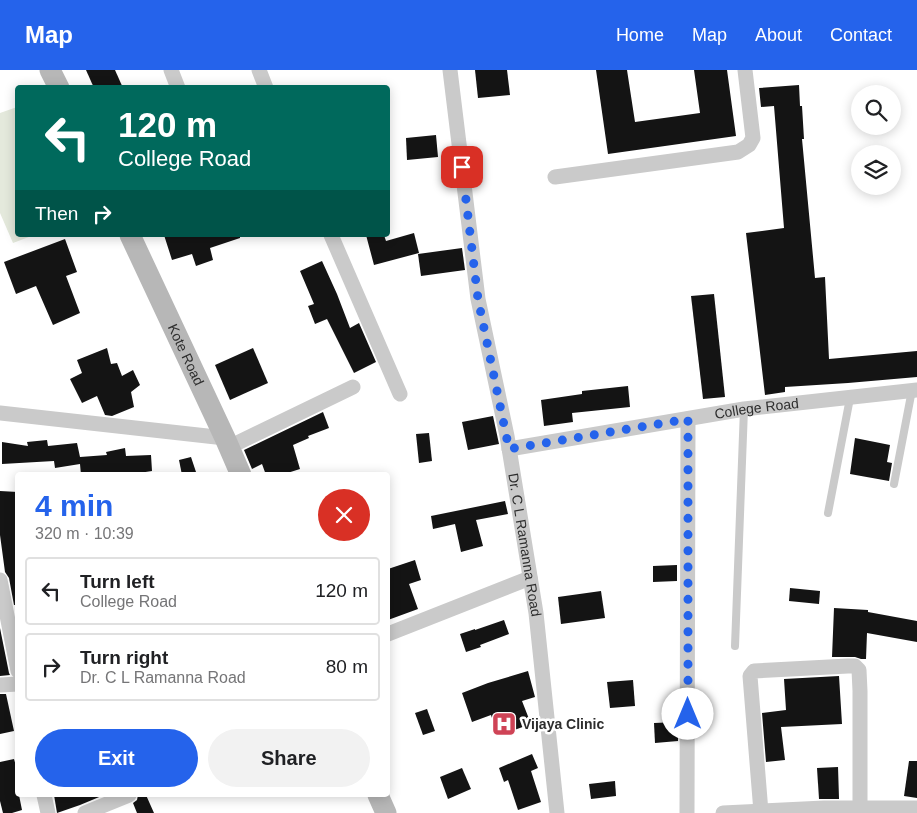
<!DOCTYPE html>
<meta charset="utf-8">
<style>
body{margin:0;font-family:Arial,sans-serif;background:#f2f2f2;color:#202124;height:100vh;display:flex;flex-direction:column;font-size:19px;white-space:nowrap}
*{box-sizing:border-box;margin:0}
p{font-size:16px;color:#757577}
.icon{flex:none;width:28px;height:28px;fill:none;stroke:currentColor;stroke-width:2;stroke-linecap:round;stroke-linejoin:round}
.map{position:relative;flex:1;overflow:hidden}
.details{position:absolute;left:15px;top:402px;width:375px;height:325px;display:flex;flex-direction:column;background:#fff;border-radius:5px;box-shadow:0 2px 12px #0003}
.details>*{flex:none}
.top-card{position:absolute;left:15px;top:15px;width:375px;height:152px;border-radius:5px;box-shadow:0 2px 12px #0003;background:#00695c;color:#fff;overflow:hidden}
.buttons{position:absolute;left:851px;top:15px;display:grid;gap:10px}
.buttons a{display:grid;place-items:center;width:50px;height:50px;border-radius:50%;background:#fff;box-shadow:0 2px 12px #0003;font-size:25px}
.pin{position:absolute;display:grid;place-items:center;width:42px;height:42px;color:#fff;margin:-21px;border-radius:10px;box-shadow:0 2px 8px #0006}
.me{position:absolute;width:55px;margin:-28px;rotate:0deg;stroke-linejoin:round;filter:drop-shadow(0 0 4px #0008)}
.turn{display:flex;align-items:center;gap:18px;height:105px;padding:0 20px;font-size:22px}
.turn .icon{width:65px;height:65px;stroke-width:2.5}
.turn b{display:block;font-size:35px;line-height:42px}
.then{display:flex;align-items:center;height:48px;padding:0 20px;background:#0003;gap:10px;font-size:19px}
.round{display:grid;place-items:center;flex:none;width:52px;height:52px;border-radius:26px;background:#f2f2f2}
.overview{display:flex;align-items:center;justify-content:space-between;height:85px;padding:0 20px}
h1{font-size:30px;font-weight:700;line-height:38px;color:#2563eb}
.cta{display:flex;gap:10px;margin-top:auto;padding:10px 20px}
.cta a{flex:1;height:58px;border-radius:30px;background:#2563eb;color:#fff;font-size:20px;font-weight:700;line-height:58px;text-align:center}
.cta a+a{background:#f2f2f2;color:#202124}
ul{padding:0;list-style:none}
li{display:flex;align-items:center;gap:15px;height:68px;margin:0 10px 8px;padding:0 10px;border:2px solid #e0e0e0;border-radius:5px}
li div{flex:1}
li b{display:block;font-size:19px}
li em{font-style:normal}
header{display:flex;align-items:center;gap:30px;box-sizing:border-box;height:70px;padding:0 25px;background:#2563eb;color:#fff}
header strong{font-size:24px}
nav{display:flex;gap:28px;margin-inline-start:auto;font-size:18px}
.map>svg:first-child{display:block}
.green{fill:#e4e9dc}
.building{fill:#141414}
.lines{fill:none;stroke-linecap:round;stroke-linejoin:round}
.lane{stroke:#cacaca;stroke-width:8}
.street{stroke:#cacaca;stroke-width:15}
.secondary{stroke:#b7b7b7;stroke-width:21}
.route{stroke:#2563eb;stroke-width:9;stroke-dasharray:0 16.2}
.labels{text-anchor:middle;stroke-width:5;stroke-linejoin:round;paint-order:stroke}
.street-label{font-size:14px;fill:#2d2d2d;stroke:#fff}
.poi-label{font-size:14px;font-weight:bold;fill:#2d2d2d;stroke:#fff;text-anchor:start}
</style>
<header>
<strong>Map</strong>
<nav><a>Home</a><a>Map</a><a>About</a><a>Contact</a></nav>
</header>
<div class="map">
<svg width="917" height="743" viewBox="0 0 917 743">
<rect width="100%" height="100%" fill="#fff"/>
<path class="green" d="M17,37L18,165H34L13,173L0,143V43Z"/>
<g class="building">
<path d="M86,0H115L123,18H94Z"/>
<path d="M475,0H507L510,25L478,28Z"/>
<path d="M596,0H627L635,52L700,43L694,0H727L736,66L608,84Z"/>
<path d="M799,15L800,36H802L804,69H802L815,208L825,207L829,289L917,281V307L848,313L785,317V322L765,325L746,163L784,158L774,36L761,37L759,18Z"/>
<path d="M436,65L438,87L407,90L406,68Z"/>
<path d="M414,163L419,183L374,195L366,165H384L386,171Z"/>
<path d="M164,165H240V168L210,178L213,190L196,196L192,184L172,190Z"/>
<path d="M65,169L77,202L66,206L80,243L53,255L36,216L16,224L4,192Z"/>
<path d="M462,178L465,200L421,206L418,184Z"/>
<path d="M322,191L337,224L350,258L359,253L376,292L354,303L327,249L315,254L308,236L314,234L300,201Z"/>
<path d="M714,224L725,327L703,329L691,226Z"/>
<path d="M107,278L111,294L117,293L122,306L133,300L140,315L131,322L134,337L112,346L105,345L97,326L82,333L70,309L82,303L77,290Z"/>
<path d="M253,278L268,313L230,330L215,295Z"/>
<path d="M628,316L630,337L572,343L573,352L544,356L541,330L582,324V321Z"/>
<path d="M323,342L329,358L308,366L309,368L293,375L300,399L281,405H266L262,394L252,399L244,380Z"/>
<path d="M493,346L499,374L468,380L462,352Z"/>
<path d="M429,363L432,391L419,393L416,364Z"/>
<path d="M855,368L890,375L887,392L892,393L889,411L850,404Z"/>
<path d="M47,370L48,376L77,373L80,387L107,385L106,382L125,378L126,386L151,385L152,401L126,405H81L80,394L55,398L54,391L2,394V372L28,376L27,372Z"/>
<path d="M191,387L197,405H182L179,390Z"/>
<path d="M0,421L18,422V535H14L9,508L5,502L0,465Z"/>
<path d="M505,431L508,444L476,450L483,476L461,482L455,454L433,459L431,446Z"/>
<path d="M415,490L421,510L409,514L418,539L388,550V499Z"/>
<path d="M677,495V511L653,512V496Z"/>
<path d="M790,518L820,521L819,534L789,531Z"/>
<path d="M601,521L605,548L561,554L558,527Z"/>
<path d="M834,538L868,540V542L917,551V572L867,563L866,589H861L855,587H832Z"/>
<path d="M504,550L509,564L480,575L481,577L466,582L460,564L475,559V560Z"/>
<path d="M0,558L9,603L10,605L0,606Z"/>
<path d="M528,601L535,627L522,631L531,654L498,666L491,645L472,652L462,623L488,613Z"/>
<path d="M839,606L842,654L781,657L785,690L766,692L762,643L786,640L784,609Z"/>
<path d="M633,610L635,636L610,638L607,612Z"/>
<path d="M0,624H6L14,661L0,664Z"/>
<path d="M427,639L435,661L423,665L415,643Z"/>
<path d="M678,652V671L655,673L654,653Z"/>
<path d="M532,684L538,698L531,701L541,732L518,740L508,710L504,712L499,698Z"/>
<path d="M14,689L18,703V725H19L22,740L12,743H3L0,731V692Z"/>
<path d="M909,691H917V728L904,726Z"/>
<path d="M838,697L839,729H819L817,698Z"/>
<path d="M462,698L471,719L448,729L440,707Z"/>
<path d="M615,711L616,726L591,729L589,714Z"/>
<path d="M54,725H104L80,735L57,743Z"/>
<path d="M138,725H146L154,743H137L133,733L137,730Z"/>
</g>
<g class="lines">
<g class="lane">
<path d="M894,414L912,320"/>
<path d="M828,443L850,328"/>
<path d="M735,576L744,339"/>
</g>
<g class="street">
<path d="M171,0L178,18"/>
<path d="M259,0L266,18"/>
<path id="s1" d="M450,0L478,229L507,366L536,543L557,743"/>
<path d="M555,107L738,82L749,75L753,68L745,0"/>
<path d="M331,165L400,324"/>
<path d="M0,343L225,368"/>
<path d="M229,377L353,317"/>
<path id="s2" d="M509,379L744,339L917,320"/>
<path d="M0,510L18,601"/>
<path d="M388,564L530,508"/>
<path d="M0,615L18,614"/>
<path d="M44,725L48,743"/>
<path d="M761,742L750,606L754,601L848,596H855L859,600L860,621V738"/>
<path d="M85,743L129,725"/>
<path d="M687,743L688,349"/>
<path d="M723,743L824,738H917"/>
</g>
<g class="secondary">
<path d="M50,0L59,18"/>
<path id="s3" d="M130,165L225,368L241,405"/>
<path d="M378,725L386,743"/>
</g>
</g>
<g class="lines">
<path class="route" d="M462,97L478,229L509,379L688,349V644"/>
</g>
<defs>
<symbol id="hospital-square" viewBox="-11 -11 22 22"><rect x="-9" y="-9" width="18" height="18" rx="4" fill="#cf4356" stroke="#fff"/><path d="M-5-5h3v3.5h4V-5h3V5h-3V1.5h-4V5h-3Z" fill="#fff"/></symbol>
</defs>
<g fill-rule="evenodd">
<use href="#hospital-square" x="490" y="640" width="28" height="28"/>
</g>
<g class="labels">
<g class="street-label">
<text dy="5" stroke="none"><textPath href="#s3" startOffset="132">Kote Road</textPath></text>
<text dy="5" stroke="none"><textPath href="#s2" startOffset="251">College Road</textPath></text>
<text dy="5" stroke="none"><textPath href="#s1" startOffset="481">Dr. C L Ramanna Road</textPath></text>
</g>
<g class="poi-label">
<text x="522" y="659">Vijaya Clinic</text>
</g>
</g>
</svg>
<div class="buttons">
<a><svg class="icon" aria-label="search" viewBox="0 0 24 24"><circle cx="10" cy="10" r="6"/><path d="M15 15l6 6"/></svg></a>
<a><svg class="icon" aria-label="layers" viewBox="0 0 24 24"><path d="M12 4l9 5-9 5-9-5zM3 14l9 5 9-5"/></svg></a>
</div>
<div class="pin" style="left:462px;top:97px;background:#d93025"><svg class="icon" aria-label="arrive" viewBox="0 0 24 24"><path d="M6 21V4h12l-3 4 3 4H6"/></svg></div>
<svg class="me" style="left:688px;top:644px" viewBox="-20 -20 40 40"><circle r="19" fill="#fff"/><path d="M0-13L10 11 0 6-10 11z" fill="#2563eb"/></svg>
<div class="top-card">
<div class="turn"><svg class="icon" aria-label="left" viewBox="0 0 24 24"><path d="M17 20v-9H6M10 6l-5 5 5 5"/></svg><div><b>120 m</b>College Road</div></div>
<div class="then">Then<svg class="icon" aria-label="right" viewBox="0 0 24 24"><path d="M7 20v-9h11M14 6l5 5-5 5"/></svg></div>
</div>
<section class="details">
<div class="overview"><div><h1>4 min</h1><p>320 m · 10:39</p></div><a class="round" style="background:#d93025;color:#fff"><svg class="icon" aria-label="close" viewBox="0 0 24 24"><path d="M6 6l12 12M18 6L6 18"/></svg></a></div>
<ul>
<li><svg class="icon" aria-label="left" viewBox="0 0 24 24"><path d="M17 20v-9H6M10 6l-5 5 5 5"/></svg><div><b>Turn left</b><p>College Road</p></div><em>120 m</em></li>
<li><svg class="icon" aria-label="right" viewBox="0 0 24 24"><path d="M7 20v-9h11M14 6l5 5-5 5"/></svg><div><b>Turn right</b><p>Dr. C L Ramanna Road</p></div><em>80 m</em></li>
</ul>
<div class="cta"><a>Exit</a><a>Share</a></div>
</section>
</div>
